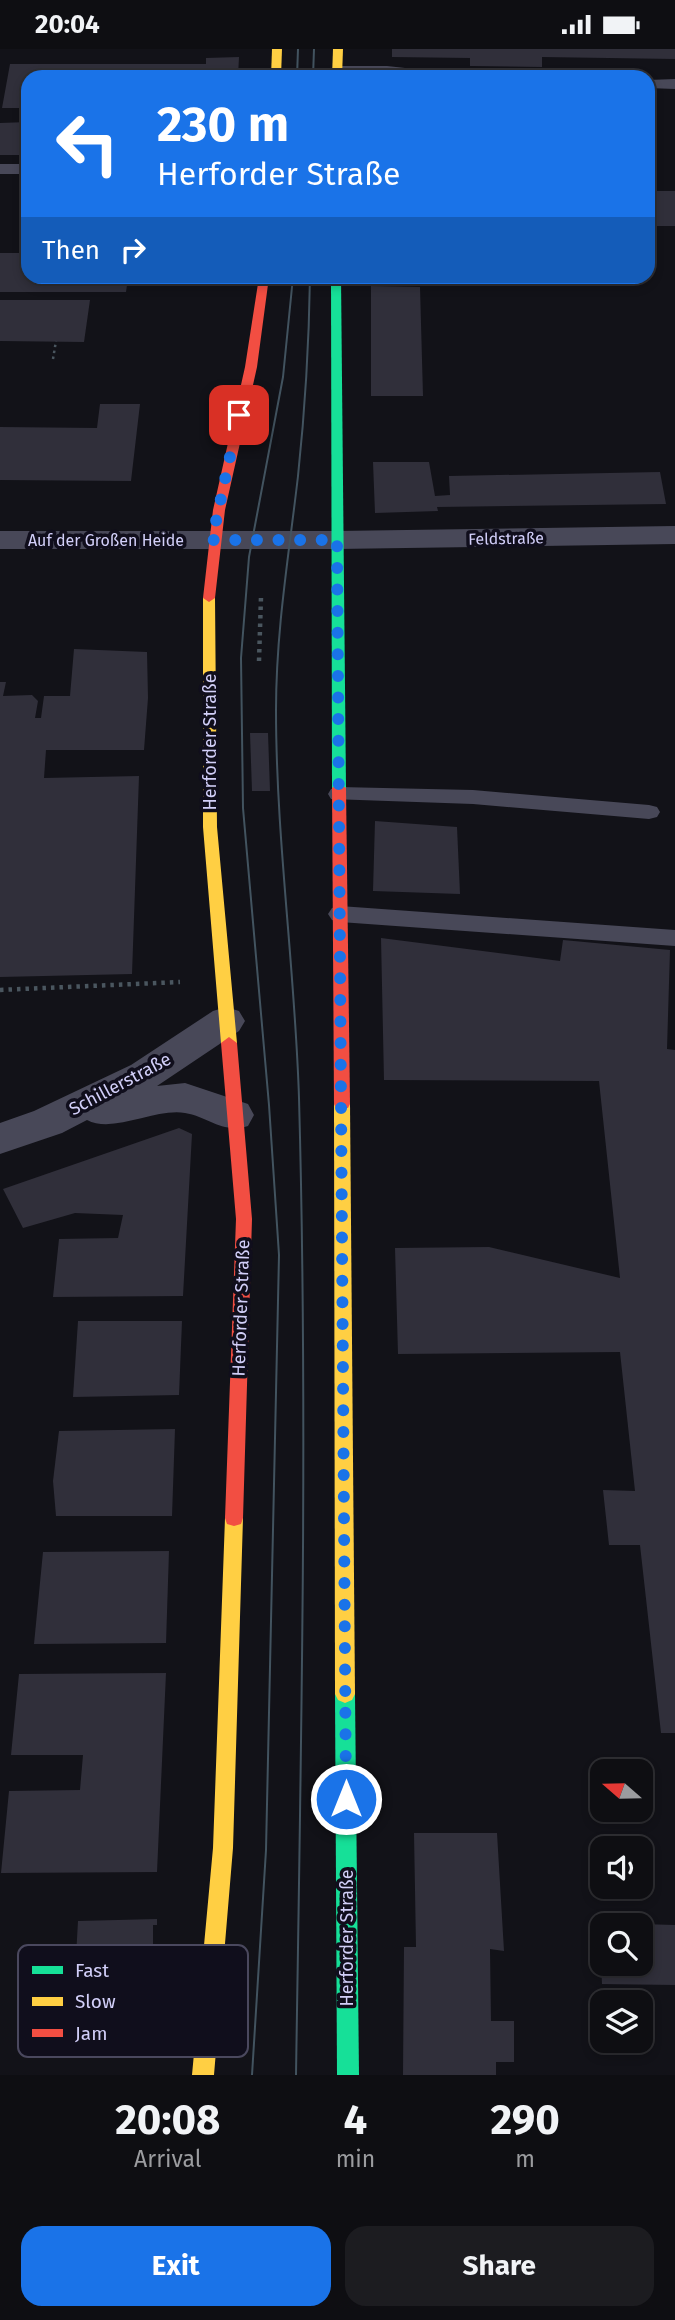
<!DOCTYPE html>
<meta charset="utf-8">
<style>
body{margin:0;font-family:"Fira Sans",sans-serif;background:#1c1c20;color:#f1f3f6;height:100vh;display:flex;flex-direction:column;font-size:26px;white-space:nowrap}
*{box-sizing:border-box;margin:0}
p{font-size:23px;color:#9b9c9f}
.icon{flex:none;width:38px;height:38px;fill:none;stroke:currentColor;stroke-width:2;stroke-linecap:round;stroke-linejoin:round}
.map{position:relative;height:2026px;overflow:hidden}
.side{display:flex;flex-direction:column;background:#0e0e12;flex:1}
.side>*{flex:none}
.hud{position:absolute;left:21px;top:21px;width:634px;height:214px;border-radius:21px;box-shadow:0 4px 10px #0003,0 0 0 2px #2e2e32;background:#1a73e8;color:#fff;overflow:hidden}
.needle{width:46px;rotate:290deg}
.buttons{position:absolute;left:590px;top:1710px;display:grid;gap:14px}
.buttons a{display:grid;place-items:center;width:63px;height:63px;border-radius:14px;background:#0e0e12;box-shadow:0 4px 10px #0003,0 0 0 2px #2e2e32;font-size:35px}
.pin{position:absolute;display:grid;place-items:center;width:60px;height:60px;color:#fff;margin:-30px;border-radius:14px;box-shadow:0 4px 10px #0006}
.me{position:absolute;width:77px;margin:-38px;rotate:0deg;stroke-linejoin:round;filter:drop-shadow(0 0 5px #0008)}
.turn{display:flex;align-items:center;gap:24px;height:147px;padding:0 21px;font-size:32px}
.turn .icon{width:91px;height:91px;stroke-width:2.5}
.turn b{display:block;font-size:49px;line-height:60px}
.then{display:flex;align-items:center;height:66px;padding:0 21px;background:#0003;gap:14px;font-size:26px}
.eta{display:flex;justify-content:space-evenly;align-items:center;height:119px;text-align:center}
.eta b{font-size:42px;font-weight:700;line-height:49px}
.cta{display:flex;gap:14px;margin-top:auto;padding:14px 21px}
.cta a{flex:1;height:80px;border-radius:21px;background:#1a73e8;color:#fff;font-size:28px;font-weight:700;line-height:80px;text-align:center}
.cta a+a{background:#1c1c20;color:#f1f3f6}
.status{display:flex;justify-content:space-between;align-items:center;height:49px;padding:0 35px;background:#0e0e12;direction:ltr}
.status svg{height:19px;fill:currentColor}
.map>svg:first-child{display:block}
.building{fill:#302f3a}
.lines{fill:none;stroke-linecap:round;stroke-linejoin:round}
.path-far1{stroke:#4a565f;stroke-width:2.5;stroke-dasharray:2.5 3.5;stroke-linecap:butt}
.path{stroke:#4a565f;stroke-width:4.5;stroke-dasharray:3.5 5;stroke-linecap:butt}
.lane{fill:#484858;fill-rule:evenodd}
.street{fill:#484858;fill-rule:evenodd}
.fast{fill:#16e098;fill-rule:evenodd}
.slow{fill:#ffcf43;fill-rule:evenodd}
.jam{fill:#f24e42;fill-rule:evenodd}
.tram{stroke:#42535f;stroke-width:2}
.route{stroke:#1a73e8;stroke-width:12;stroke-dasharray:0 21.6}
.labels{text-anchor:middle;stroke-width:7;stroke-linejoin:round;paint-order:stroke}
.far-street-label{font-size:16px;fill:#d2cff9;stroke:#100e1c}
.street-label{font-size:18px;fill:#d2cff9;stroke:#100e1c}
.key{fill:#100e1c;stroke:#4a485e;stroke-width:2}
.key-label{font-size:19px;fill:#d2cff9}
</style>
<div class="status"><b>20:04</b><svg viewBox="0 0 49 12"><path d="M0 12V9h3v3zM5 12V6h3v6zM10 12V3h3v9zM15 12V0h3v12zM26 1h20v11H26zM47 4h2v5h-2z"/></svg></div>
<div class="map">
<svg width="675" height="2026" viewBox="0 0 675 2026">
<rect width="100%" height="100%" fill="#121218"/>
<g class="building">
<path d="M392,0H675V10L542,8V18L470,17V9L392,8Z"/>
<path d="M239,8L238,28H28V59H2L10,15H206V9Z"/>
<path d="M28,73V106H0V74Z"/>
<rect x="648" y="142" width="27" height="35"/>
<path d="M0,204H28V228L128,229L126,243H0Z"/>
<path d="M371,237L420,238L423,347H371Z"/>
<path d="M0,251H90L84,293L0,292Z"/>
<path d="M100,355H140L131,432L0,431V378L97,379Z"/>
<path d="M373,413H429L435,447L450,446L449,427L660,423L666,455L437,458L438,462L375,464Z"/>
<path d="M74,600L147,603L148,649L144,701H46L44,729L139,727L132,925L0,928V633H6L3,647L32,646L38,652L35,669H41L44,647H70Z"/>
<path d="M250,684H268L270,742H252Z"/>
<path d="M375,772L457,778L460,845L373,842Z"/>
<path d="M381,889L560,912L563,891L670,901L667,1000L675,1001V1684H661L640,1496H609L603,1441L635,1442L620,1303L398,1305L395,1199L489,1198L620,1229L599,1032L384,1031Z"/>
<path d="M179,1079L192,1085L183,1247L53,1248L59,1190L118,1189L123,1166L75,1164L23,1179L3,1140Z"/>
<path d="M78,1272H182L179,1346L73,1348Z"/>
<path d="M175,1380L172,1467H56L53,1432L59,1382Z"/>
<path d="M169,1502L166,1594L34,1595L43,1503Z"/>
<path d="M166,1624L157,1823L1,1824L9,1742L80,1741L83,1706H11L19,1625Z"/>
<path d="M414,1784H497L504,1902L490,1900L491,1972H514V2013H496V2026H403L404,1898H416Z"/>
<path d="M157,1870V1876H153V1927H150L149,1951H153L152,1960L73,1961L78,1872Z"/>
<path d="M640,1875L675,1876V1936L602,1935L601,1914H640Z"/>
</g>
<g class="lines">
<path class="path-far1" d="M53,310L56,292"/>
<g class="path">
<path d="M259,612L261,548"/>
<path d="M0,941L180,933"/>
</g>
<g class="lane">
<path d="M337,17H387L441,23L449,28L332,25L329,22L332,19Z"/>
<path d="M675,30V40L648,39V31Z"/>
<rect x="0" y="115" width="28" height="10"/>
<path d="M339,738L473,741L649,756L657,758L660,763L657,768L649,770L473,755L331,750L328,745L331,740Z"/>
<path d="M340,857L675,881V897L340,873L332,871L328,865L332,859Z"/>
</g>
<g class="street">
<path d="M675,477V495L337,500H0V482H337Z"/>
<path d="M226,958L239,962L245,972L239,982L157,1037L185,1034L248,1055L254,1066L248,1077C222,1085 209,1068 185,1064C155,1059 113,1085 87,1071L62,1084L0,1105V1074L34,1062L131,1016L213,962Z"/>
</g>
<g class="fast">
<path d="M331,228H341L346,739L339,744L332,739Z"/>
<path d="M345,1636L352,1639L355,1645L359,2026H337L335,1645L338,1639Z"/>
</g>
<g class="slow">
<path d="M272,0H282L281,28H271Z"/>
<path d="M333,0H343L342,28H332Z"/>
<path d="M209,545L215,549L217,778L237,994L229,1000L221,994L203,778V549Z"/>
<path d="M342,1049L348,1051L350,1055L355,1645L352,1651L345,1654L338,1651L335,1645L334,1055L336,1051Z"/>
<path d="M234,1461L241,1463L243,1469L233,1799L214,2026H192L213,1799L225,1469L227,1463Z"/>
</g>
<g class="jam">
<path d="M259,228H269L257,318L225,461L215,549L209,553L203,549L213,461L245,318Z"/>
<path d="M339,734L346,739L350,1055L348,1059H336L334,1055L332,739Z"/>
<path d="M229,988L237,994L252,1170L243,1469L241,1475L234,1477L227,1475L225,1469L236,1170L221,994Z"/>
</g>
<g class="tram">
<path d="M297,28L298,0"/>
<path d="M313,28L314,0"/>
<path d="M252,2026L266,1801L279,1206L269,1056L243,759L241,609L249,508L283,328L293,228"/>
<path d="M296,2026C301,1700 308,1374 299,1049C295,919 276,790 276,661C276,581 289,505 298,427C305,361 309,294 310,228"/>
</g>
</g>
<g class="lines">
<path class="route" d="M239,366L212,491H337L346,1750"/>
</g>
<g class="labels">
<g class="far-street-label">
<text transform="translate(506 489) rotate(-1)" y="6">Feldstraße</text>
<text x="106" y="497">Auf der Großen Heide</text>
</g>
<g class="street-label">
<text transform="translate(210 693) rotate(-90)" y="6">Herforder Straße</text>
<text transform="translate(120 1035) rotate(-28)" y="6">Schillerstraße</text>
<text transform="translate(241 1259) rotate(-88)" y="6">Herforder Straße</text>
<text transform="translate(347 1889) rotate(-90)" y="6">Herforder Straße</text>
</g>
</g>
<rect x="18" y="1896" width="230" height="112" rx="10" class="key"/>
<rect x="32" y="1917" width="31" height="8" fill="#16e098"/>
<rect x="32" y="1948" width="31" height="9" fill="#ffcf43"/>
<rect x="32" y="1980" width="31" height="8" fill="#f24e42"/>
<g class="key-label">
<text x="75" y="1928">Fast</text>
<text x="75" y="1959">Slow</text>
<text x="75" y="1991">Jam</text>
</g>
</svg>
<div class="buttons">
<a><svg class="needle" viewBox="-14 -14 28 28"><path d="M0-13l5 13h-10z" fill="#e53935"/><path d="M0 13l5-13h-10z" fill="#9b9c9f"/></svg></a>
<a><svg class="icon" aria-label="sound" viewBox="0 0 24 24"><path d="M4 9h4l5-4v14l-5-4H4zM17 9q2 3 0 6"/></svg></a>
<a><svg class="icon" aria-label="search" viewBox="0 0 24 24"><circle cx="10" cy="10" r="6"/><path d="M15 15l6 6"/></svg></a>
<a><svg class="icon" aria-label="layers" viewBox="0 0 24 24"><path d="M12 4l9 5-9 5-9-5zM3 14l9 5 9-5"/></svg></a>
</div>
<div class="pin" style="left:239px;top:366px;background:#d93025"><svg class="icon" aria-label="arrive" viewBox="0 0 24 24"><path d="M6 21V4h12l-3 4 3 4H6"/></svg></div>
<svg class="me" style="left:346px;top:1750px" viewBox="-20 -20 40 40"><circle r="17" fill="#1a73e8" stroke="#fff" stroke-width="3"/><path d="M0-11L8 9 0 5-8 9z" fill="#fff"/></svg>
<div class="hud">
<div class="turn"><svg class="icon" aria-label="left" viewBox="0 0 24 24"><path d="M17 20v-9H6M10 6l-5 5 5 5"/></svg><div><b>230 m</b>Herforder Straße</div></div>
<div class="then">Then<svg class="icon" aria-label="right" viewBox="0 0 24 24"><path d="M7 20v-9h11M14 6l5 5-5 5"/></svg></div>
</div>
</div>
<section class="side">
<div class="eta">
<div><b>20:08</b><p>Arrival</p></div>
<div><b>4</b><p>min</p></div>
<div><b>290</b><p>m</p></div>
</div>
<div class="cta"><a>Exit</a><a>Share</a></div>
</section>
